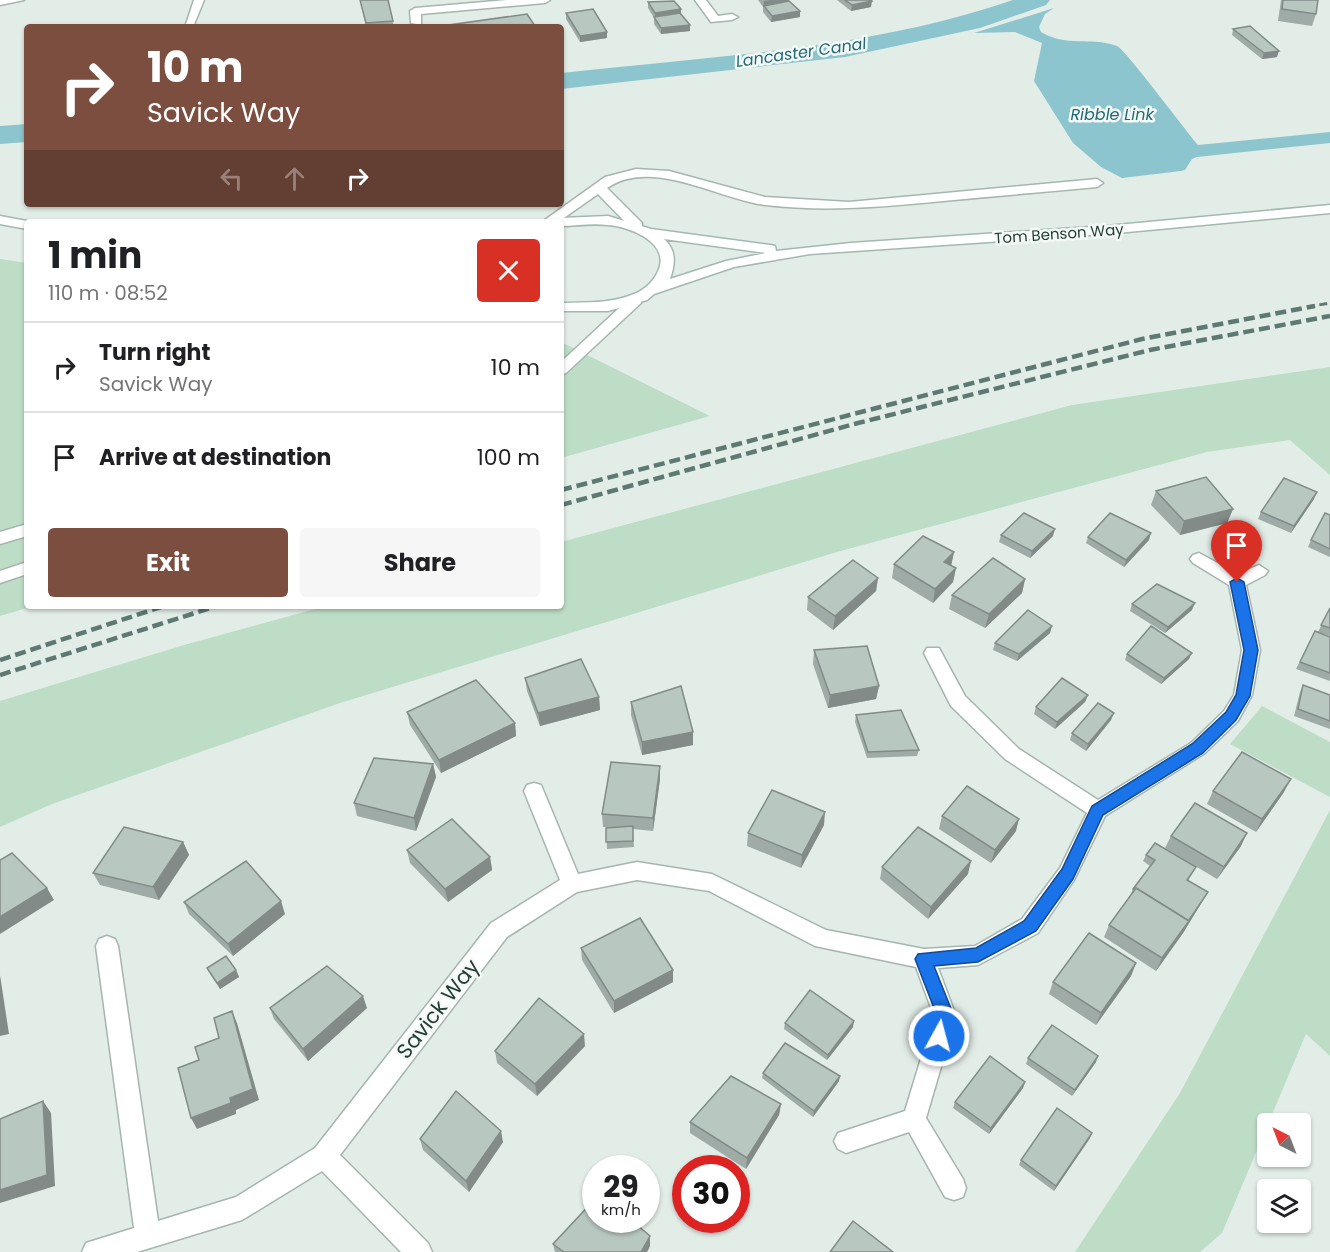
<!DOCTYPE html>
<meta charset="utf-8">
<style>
body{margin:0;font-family:Poppins,sans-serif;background:#f6f6f6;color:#202124;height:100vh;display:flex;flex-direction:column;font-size:22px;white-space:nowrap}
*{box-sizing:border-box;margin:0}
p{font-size:20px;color:#757577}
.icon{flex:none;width:33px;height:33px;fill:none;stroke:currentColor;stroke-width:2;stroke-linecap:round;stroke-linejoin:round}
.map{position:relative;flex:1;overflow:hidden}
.details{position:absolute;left:24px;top:219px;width:540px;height:390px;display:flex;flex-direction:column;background:#fff;border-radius:6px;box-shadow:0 2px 4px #0004}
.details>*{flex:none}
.top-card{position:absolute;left:24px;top:24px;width:540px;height:183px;border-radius:6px;box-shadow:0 2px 4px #0004;background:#7c4e3f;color:#fff;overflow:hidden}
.needle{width:39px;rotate:318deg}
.fabs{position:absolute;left:1257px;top:1113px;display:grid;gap:12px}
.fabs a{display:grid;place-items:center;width:54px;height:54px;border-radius:6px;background:#fff;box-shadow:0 2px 4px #0004;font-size:30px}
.speed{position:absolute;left:582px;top:1155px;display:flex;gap:12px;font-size:30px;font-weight:700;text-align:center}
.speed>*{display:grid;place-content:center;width:78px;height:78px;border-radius:50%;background:#fff;box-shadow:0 2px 4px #0004;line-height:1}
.speed small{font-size:15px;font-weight:400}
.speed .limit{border:9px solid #d22;background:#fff;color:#111}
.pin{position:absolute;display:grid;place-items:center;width:51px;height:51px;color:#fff;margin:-62px -26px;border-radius:50% 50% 50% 0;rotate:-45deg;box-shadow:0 0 6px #0007}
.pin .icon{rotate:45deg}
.me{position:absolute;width:66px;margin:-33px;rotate:7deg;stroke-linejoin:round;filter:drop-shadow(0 0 4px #0008)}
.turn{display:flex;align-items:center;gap:21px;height:126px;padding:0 24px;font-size:27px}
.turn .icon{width:78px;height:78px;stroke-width:2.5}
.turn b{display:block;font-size:42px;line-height:51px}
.lanes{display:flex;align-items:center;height:57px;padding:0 24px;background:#0003;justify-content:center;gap:30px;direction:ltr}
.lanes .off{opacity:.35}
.round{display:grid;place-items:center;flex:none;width:63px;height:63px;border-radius:6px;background:#f6f6f6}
.headline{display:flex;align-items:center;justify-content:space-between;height:102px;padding:0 24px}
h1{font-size:36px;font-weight:700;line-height:45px}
.button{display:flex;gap:12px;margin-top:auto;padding:12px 24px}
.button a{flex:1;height:69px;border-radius:6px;background:#7c4e3f;color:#fff;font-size:24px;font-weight:700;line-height:69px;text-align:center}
.button a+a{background:#f6f6f6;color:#202124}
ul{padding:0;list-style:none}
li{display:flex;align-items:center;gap:18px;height:90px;padding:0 24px;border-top:2px solid #e0e0e0}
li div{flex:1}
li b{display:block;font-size:22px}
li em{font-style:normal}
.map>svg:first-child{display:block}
.green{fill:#bdddc6}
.water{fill:#8dc5cf}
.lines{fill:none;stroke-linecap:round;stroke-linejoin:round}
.canal{fill:#8dc5cf;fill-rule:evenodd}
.service-casing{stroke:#a6b5af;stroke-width:3}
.minor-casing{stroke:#a6b5af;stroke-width:3}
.secondary-casing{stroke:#a2b8b0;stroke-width:3}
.service{fill:#fff;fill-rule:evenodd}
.minor{fill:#fff;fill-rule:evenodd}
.secondary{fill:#fff;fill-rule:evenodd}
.rail-far1{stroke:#5e7972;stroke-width:3;stroke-dasharray:8 4.5;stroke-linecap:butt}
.rail{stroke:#5e7972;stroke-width:4.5;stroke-dasharray:11 5;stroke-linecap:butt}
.wall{fill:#9faba6}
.shaded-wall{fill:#828b87}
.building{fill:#b9c7c1;stroke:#828b87;stroke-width:1.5}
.route{fill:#1a73e8;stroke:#114b97;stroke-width:1.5}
.labels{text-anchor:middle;stroke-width:5;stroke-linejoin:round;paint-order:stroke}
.far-street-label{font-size:15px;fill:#233d36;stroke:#f4f9f6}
.far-water-label{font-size:16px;font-style:italic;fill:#1f6978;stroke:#f4f9f6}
.near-street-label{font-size:21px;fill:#233d36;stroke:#f4f9f6}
</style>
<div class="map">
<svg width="1330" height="1252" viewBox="0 0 1330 1252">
<rect width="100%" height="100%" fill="#e3ede8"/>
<g class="green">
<path d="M0,259L27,263V606H34L0,616Z"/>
<path d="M561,342L710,416L561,458Z"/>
<path d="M1330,367V475L1290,440L1207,452L837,552L340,703L52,804L0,827V701L184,645L326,606H561V542L1072,405Z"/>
<path d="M1262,706L1330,742V797L1230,744Z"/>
<path d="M1330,810V1056L1306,1034L1222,1233L1200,1252H1075L1180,1093Z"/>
</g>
<path class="water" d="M1054,8L1045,14L1039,27L1041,32C1069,48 1088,36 1117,46C1125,49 1186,131 1198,145L1330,132V143L1197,157L1192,159L1185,170L1181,171L1122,178L1101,167L1073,143L1034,81L1042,43L1015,32L974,33Z"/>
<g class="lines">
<g class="canal">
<path d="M1013,0H1050L1046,5L980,28L845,57L561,89V73C712,56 868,50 1013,0Z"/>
<path d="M27,124V142L0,144V126Z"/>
</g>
<defs>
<g id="service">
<path d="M636,169L669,171L765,197L849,202L1097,179L1103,183L1097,187C1046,192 994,196 943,201C883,207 825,212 765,205C718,199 652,157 607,188L642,223V229H632L598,194L558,222H542L605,177Z"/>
<path d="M27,524V536L0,544V532Z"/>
<path d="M27,562V574L0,583V571Z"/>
</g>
<g id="minor">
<path d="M0,0H24L0,5Z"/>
<path d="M194,0H204L193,27H185Z"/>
<path d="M507,0H550L545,3L421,14V25L411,23L410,11L415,8Z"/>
<path d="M695,0H706L718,16L732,14L738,17L732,20L711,22Z"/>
<path d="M636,296L641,297V303L566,373L561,375V362L631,297Z"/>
<path d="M1199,553L1238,574L1259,565L1268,571L1265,575L1246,585L1260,650L1252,695L1238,721L1205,753L1105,816L1074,880L1038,933L978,965L938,968L956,1016L926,1118L963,1179L966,1188L963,1197L954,1200L945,1197L909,1132L846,1153L838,1149L834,1141L838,1133L905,1111L934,1016L916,967L815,946L709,891L637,880L577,892L507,937L340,1155L428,1243L432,1252H401L322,1171L242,1220L137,1252H82L86,1243L134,1228L96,946L99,939L107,936L115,939L118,946L158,1221L236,1197L315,1148L491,923L560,880L524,791L527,785L534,783L541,785L578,874L637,862L712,874L826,930L924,949L975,946L1022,919L1060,868L1087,813L1005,759L951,706L924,653L927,648H939L965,696L1019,749L1098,800L1191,743L1224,711L1234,695L1242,650L1229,585L1193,563L1190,559L1193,555Z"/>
</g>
<g id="secondary">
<path d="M1330,205V213L1106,234L810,254L734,267L654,294L647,300L608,311H561V303C586,302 610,304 634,294C645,290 655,280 659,269C669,242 629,226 607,225C592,223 576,226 561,226V222H554L561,218L608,216L651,229L770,245L775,246L776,251L851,243L1106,226ZM664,239L766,253L726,261L670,279C675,264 677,251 664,239Z"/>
<path d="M0,216L27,221L31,222H27V229L0,224Z"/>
</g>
</defs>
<use href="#service" class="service-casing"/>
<use href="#minor" class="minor-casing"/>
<use href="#secondary" class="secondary-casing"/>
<use href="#service" class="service"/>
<use href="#minor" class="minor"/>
<use href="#secondary" class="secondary"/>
<path class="rail-far1" d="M1307,307L1330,303"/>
<g class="rail">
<path d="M561,490L1142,339L1315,306"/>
<path d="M561,505L858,423L1150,350L1330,316"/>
<path d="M0,660L164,606"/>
<path d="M0,675L217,606"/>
</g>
</g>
<g class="wall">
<path d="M360,0H388L394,27H366Z"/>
<path d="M758,0H789V2L800,17L771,22L763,12V7Z"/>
<path d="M837,0H871V7L851,11Z"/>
<path d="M1281,0H1318L1316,14L1312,26L1278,21Z"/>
<path d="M648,2L681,14L690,31L661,34L654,24V18L648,8Z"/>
<path d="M566,13L607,32V38L580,42L566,19Z"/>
<path d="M1233,29L1277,57L1262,59L1232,35Z"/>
<path d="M1156,491L1233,509L1227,523L1180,535L1151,505Z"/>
<path d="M1314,499L1291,533L1258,519L1261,512Z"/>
<path d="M1330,515V557L1308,547L1311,540Z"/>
<path d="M1001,535L1053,536L1030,558L999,542Z"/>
<path d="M1088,537L1149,540L1124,567L1086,543Z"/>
<path d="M954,552L951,566L956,568L953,582L933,603L892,578L894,564Z"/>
<path d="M878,578L876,591L833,630L807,610L808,597Z"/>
<path d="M1025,579L1022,593L985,628L949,609L952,595Z"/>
<path d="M1132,604L1192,610L1165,633L1130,611Z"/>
<path d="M1330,608V636L1318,632Z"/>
<path d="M1315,631L1330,637V681L1296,669Z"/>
<path d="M1050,633L1017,661L993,650L995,643Z"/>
<path d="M814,650L879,686L876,699L828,708L813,664Z"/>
<path d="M1127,654L1189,659L1161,684L1125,660Z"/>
<path d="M525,678L599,697L600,710L540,726L527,691Z"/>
<path d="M1303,685L1330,695V729L1294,716L1300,692Z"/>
<path d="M1088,695L1085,702L1055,729L1034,714L1036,707Z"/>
<path d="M631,702L693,745L642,755L631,715Z"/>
<path d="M407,712L515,723L516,736L441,773L410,725Z"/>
<path d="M856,715L919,750L917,756L867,758L855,722Z"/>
<path d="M1111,720L1086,751L1070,740L1072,733Z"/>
<path d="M433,764L436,777L416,831L357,816L354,803Z"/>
<path d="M660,779L653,831L633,829L634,847L607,849L606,828L612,827H603L602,814Z"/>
<path d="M1213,791L1284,792L1256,832L1207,804Z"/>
<path d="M942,816L1016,831L991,863L939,829Z"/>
<path d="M824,825L801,868L747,846L748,833Z"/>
<path d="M1171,836L1241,846L1217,879L1165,848Z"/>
<path d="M183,842L189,855L159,900L100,885L93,873Z"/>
<path d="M407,850L490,857L492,870L448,902L410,863Z"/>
<path d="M1146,855L1196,867L1188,881L1208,892L1183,933L1156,971L1104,937L1109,925L1130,896L1133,889L1150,866L1143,861Z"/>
<path d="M882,867L968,874L928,919L880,879Z"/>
<path d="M184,902L285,914L233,956L189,914Z"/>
<path d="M581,948L673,982L614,1013L582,960Z"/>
<path d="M1136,963L1131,976L1096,1025L1049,994L1053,982Z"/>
<path d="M207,968L236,970L239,977L220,989L210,974Z"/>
<path d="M270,1008H367L308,1061L274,1019Z"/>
<path d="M785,1023L853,1027L827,1060L784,1029Z"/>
<path d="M585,1046L537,1096L497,1063L495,1051Z"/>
<path d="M1028,1058L1096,1062L1072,1096L1026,1064Z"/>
<path d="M763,1073L839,1081L813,1117L762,1078Z"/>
<path d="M1025,1082L1023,1088L989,1134L953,1108L955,1102Z"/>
<path d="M781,1104L779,1115L746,1169L690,1133V1122Z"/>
<path d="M1090,1138L1054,1191L1019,1165L1021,1160Z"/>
<path d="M420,1139L503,1142L469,1192L423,1150Z"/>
<path d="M553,1244L650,1246L647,1252H555Z"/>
</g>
<g class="shaded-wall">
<path d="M771,0H789V3L764,6L763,7L764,1Z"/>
<path d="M872,1L871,7L851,11L852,5Z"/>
<path d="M681,9V15L655,19V13Z"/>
<path d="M800,11V17L771,22L772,16Z"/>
<path d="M690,25V31L661,34V28Z"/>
<path d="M607,32V38L580,42V36Z"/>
<path d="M1279,51L1277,57L1262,59L1264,53Z"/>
<path d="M1317,492L1314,499L1291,533L1294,526Z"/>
<path d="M1233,509L1227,523L1180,535L1184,521Z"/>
<path d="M1055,529L1053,536L1030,558L1032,551Z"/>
<path d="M1151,533L1149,540L1124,567L1126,560Z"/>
<path d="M954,552L951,566L944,562Z"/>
<path d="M956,568L953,582L933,603L935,589Z"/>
<path d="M878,578L876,591L833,630L835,616Z"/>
<path d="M1025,579L1022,593L985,628L989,614Z"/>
<path d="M1195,603L1192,610L1165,633L1168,627Z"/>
<path d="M1052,626L1050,633L1017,661L1019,654Z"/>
<path d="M1192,653L1189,659L1161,684L1164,678Z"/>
<path d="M879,686L876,699L828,708L830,695Z"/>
<path d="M1088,695L1085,702L1055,729L1057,722Z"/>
<path d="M599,697L600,710L540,726L538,713Z"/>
<path d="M1114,713L1111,720L1086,751L1088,744Z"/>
<path d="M515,723L516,736L441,773L439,760Z"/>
<path d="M693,732V745L642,755V742Z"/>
<path d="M433,764L436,777L416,831L414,818Z"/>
<path d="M660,766V779L653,831V818Z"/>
<path d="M1291,779L1284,792L1256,832L1262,819Z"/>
<path d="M825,812L824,825L801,868L802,855Z"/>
<path d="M1019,819L1016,831L991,863L995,850Z"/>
<path d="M1247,833L1241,846L1217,879L1224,867Z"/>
<path d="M183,842L189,855L159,900L153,887Z"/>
<path d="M490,857L492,870L448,902L445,889Z"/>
<path d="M971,861L968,874L928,919L931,907Z"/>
<path d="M47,888L54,900L0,934V917Z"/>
<path d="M1208,892L1183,933L1156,971L1162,958Z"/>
<path d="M281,901L285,914L233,956L228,944Z"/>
<path d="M1136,963L1131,976L1096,1025L1101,1013Z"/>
<path d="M236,970L239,977L220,989L217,983Z"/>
<path d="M673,970V982L614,1013V1001Z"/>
<path d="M0,975L9,1034L0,1036Z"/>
<path d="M363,996L367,1008L308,1061L303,1049Z"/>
<path d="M232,1011L237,1023L259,1100L236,1110V1114L197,1129L191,1118L230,1098Z"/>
<path d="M854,1021L853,1027L827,1060L828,1055Z"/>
<path d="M584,1034L585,1046L537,1096L535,1084Z"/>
<path d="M1098,1056L1096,1062L1072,1096L1075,1090Z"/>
<path d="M840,1076L839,1081L813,1117L814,1111Z"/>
<path d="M1025,1082L1023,1088L989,1134L991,1128Z"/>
<path d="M43,1101L51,1113L55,1186L0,1203V1190Z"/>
<path d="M781,1104L779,1115L746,1169L747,1158Z"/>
<path d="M501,1131L503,1142L469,1192L466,1181Z"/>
<path d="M1092,1133L1090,1138L1054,1191L1056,1186Z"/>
<path d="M650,1236V1246L647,1252H641Z"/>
</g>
<g class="building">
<path d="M360,0H388L393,21L366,23Z"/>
<path d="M845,0H871L872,1L852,5Z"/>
<path d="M1283,0H1318L1316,14L1282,9Z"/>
<path d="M674,1L681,9L655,13L648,2Z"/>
<path d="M789,1L800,11L772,16L764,6Z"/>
<path d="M593,9L607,32L580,36L566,13Z"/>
<path d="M680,13L690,25L661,28L654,17Z"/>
<path d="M527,14L535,26L529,27H434Z"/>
<path d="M1250,26L1279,51L1264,53L1233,29Z"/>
<path d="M1206,477L1233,509L1184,521L1156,491Z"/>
<path d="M1284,478L1317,492L1294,526L1261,512Z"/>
<path d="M1024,513L1055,529L1032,551L1001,535Z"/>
<path d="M1110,513L1151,533L1126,560L1088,537Z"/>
<path d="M1325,513L1330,515V549L1311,540Z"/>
<path d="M923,536L954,552L944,562L956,568L935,589L894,564Z"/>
<path d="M993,558L1025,579L989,614L952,595Z"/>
<path d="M853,560L878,578L835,616L808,597Z"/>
<path d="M1157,584L1195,603L1168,627L1132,604Z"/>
<path d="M1330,608V628L1321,625Z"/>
<path d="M1028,610L1052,626L1019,654L995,643Z"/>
<path d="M1151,626L1192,653L1164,678L1127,654Z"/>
<path d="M1315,631L1330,637V673L1300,662Z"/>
<path d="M867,646L879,686L830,695L814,650Z"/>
<path d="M581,659L599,697L538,713L525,678Z"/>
<path d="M1062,678L1088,695L1057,722L1036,707Z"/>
<path d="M476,680L515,723L439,760L407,712Z"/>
<path d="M1303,685L1330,695V721L1298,709Z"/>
<path d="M681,686L693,732L642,742L631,702Z"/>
<path d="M1098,703L1114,713L1088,744L1072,733Z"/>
<path d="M901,710L919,750L868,752L856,715Z"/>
<path d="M1242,752L1291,779L1262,819L1213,791Z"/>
<path d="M374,758L433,764L414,818L354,803Z"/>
<path d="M611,762L660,766L653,818L602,814Z"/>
<path d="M967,786L1019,819L995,850L942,816Z"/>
<path d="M772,790L825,812L802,855L748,833Z"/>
<path d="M1195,803L1247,833L1224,867L1171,836Z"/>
<path d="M452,819L490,857L445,889L407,850Z"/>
<path d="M633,826V841L606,842V828Z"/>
<path d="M124,827L183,842L153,887L93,873Z"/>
<path d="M918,827L971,861L931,907L882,867Z"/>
<path d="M1155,843L1196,867L1187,880L1208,892L1187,923L1189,921L1136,888L1134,890L1133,889L1155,860L1146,855Z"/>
<path d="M12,853L47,888L0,917V860Z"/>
<path d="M246,861L281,901L228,944L184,902Z"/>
<path d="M1136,888L1189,921L1162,958L1109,925Z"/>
<path d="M640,918L673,970L614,1001L581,948Z"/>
<path d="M1089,933L1136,963L1101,1013L1053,982Z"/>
<path d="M226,956L236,970L217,983L207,968Z"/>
<path d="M327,966L363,996L303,1049L270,1008Z"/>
<path d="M810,990L854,1021L828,1055L785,1023Z"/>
<path d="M539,998L584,1034L535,1084L495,1051Z"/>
<path d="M232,1011L253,1089L230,1098L231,1103L191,1118L178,1068L199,1060L195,1047L219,1038L214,1018Z"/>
<path d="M1052,1025L1098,1056L1075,1090L1028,1058Z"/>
<path d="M785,1043L840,1076L814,1111L763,1073Z"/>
<path d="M990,1056L1025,1082L991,1128L955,1102Z"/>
<path d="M731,1076L781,1104L747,1158L690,1122Z"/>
<path d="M456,1091L501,1131L466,1181L420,1139Z"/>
<path d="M43,1101L47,1175L0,1190V1119Z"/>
<path d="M1057,1108L1092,1133L1056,1186L1021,1160Z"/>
<path d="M596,1198V1220H631L650,1236L641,1252H564L553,1244Z"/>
<path d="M853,1221L893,1252H830Z"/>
</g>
<path class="route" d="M1237,578L1244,582L1258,650L1250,696L1236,720L1203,753L1103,815L1073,879L1036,931L978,962L934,966L954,1016L945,1042L939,1044L933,1042L930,1036L937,1016L915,959L918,954L976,948L1024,921L1062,869L1092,806L1192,744L1226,712L1236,695L1244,650L1230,582Z"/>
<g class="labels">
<g class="far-street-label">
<text transform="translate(1059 234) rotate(-4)" y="5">Tom Benson Way</text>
</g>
<g class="far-water-label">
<text transform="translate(801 52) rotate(-8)" y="6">Lancaster Canal</text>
<text x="1112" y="120">Ribble Link</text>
</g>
<g class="near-street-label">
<text transform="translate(438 1009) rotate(-52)" y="7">Savick Way</text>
</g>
</g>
</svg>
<div class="fabs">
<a><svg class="needle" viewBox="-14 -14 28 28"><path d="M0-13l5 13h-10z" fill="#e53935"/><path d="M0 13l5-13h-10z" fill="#757577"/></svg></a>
<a><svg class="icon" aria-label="layers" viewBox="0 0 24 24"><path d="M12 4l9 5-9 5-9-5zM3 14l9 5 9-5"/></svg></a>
</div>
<div class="speed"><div>29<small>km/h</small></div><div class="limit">30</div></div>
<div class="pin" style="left:1237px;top:582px;background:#d93025"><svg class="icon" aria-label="arrive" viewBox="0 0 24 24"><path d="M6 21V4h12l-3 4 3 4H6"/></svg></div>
<svg class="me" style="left:939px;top:1036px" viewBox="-20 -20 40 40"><circle r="17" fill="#1a73e8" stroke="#fff" stroke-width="3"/><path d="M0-11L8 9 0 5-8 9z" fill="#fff"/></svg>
<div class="top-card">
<div class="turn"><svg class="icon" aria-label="right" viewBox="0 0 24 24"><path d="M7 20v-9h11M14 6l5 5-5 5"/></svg><div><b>10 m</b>Savick Way</div></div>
<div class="lanes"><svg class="icon off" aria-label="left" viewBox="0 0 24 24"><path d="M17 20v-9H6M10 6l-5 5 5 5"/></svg><svg class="icon off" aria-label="ahead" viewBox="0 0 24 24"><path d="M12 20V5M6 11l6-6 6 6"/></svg><svg class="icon" aria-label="right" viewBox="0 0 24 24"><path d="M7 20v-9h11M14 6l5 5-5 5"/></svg></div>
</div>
<section class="details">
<div class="headline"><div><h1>1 min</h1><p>110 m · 08:52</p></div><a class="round" style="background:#d93025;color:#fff"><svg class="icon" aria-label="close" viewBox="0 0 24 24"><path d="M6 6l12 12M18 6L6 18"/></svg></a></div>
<ul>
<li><svg class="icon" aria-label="right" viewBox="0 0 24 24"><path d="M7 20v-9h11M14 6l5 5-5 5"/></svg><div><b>Turn right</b><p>Savick Way</p></div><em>10 m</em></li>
<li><svg class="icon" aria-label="arrive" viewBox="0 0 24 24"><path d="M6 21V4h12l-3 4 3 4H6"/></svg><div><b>Arrive at destination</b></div><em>100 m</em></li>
</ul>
<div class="button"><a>Exit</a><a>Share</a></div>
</section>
</div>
